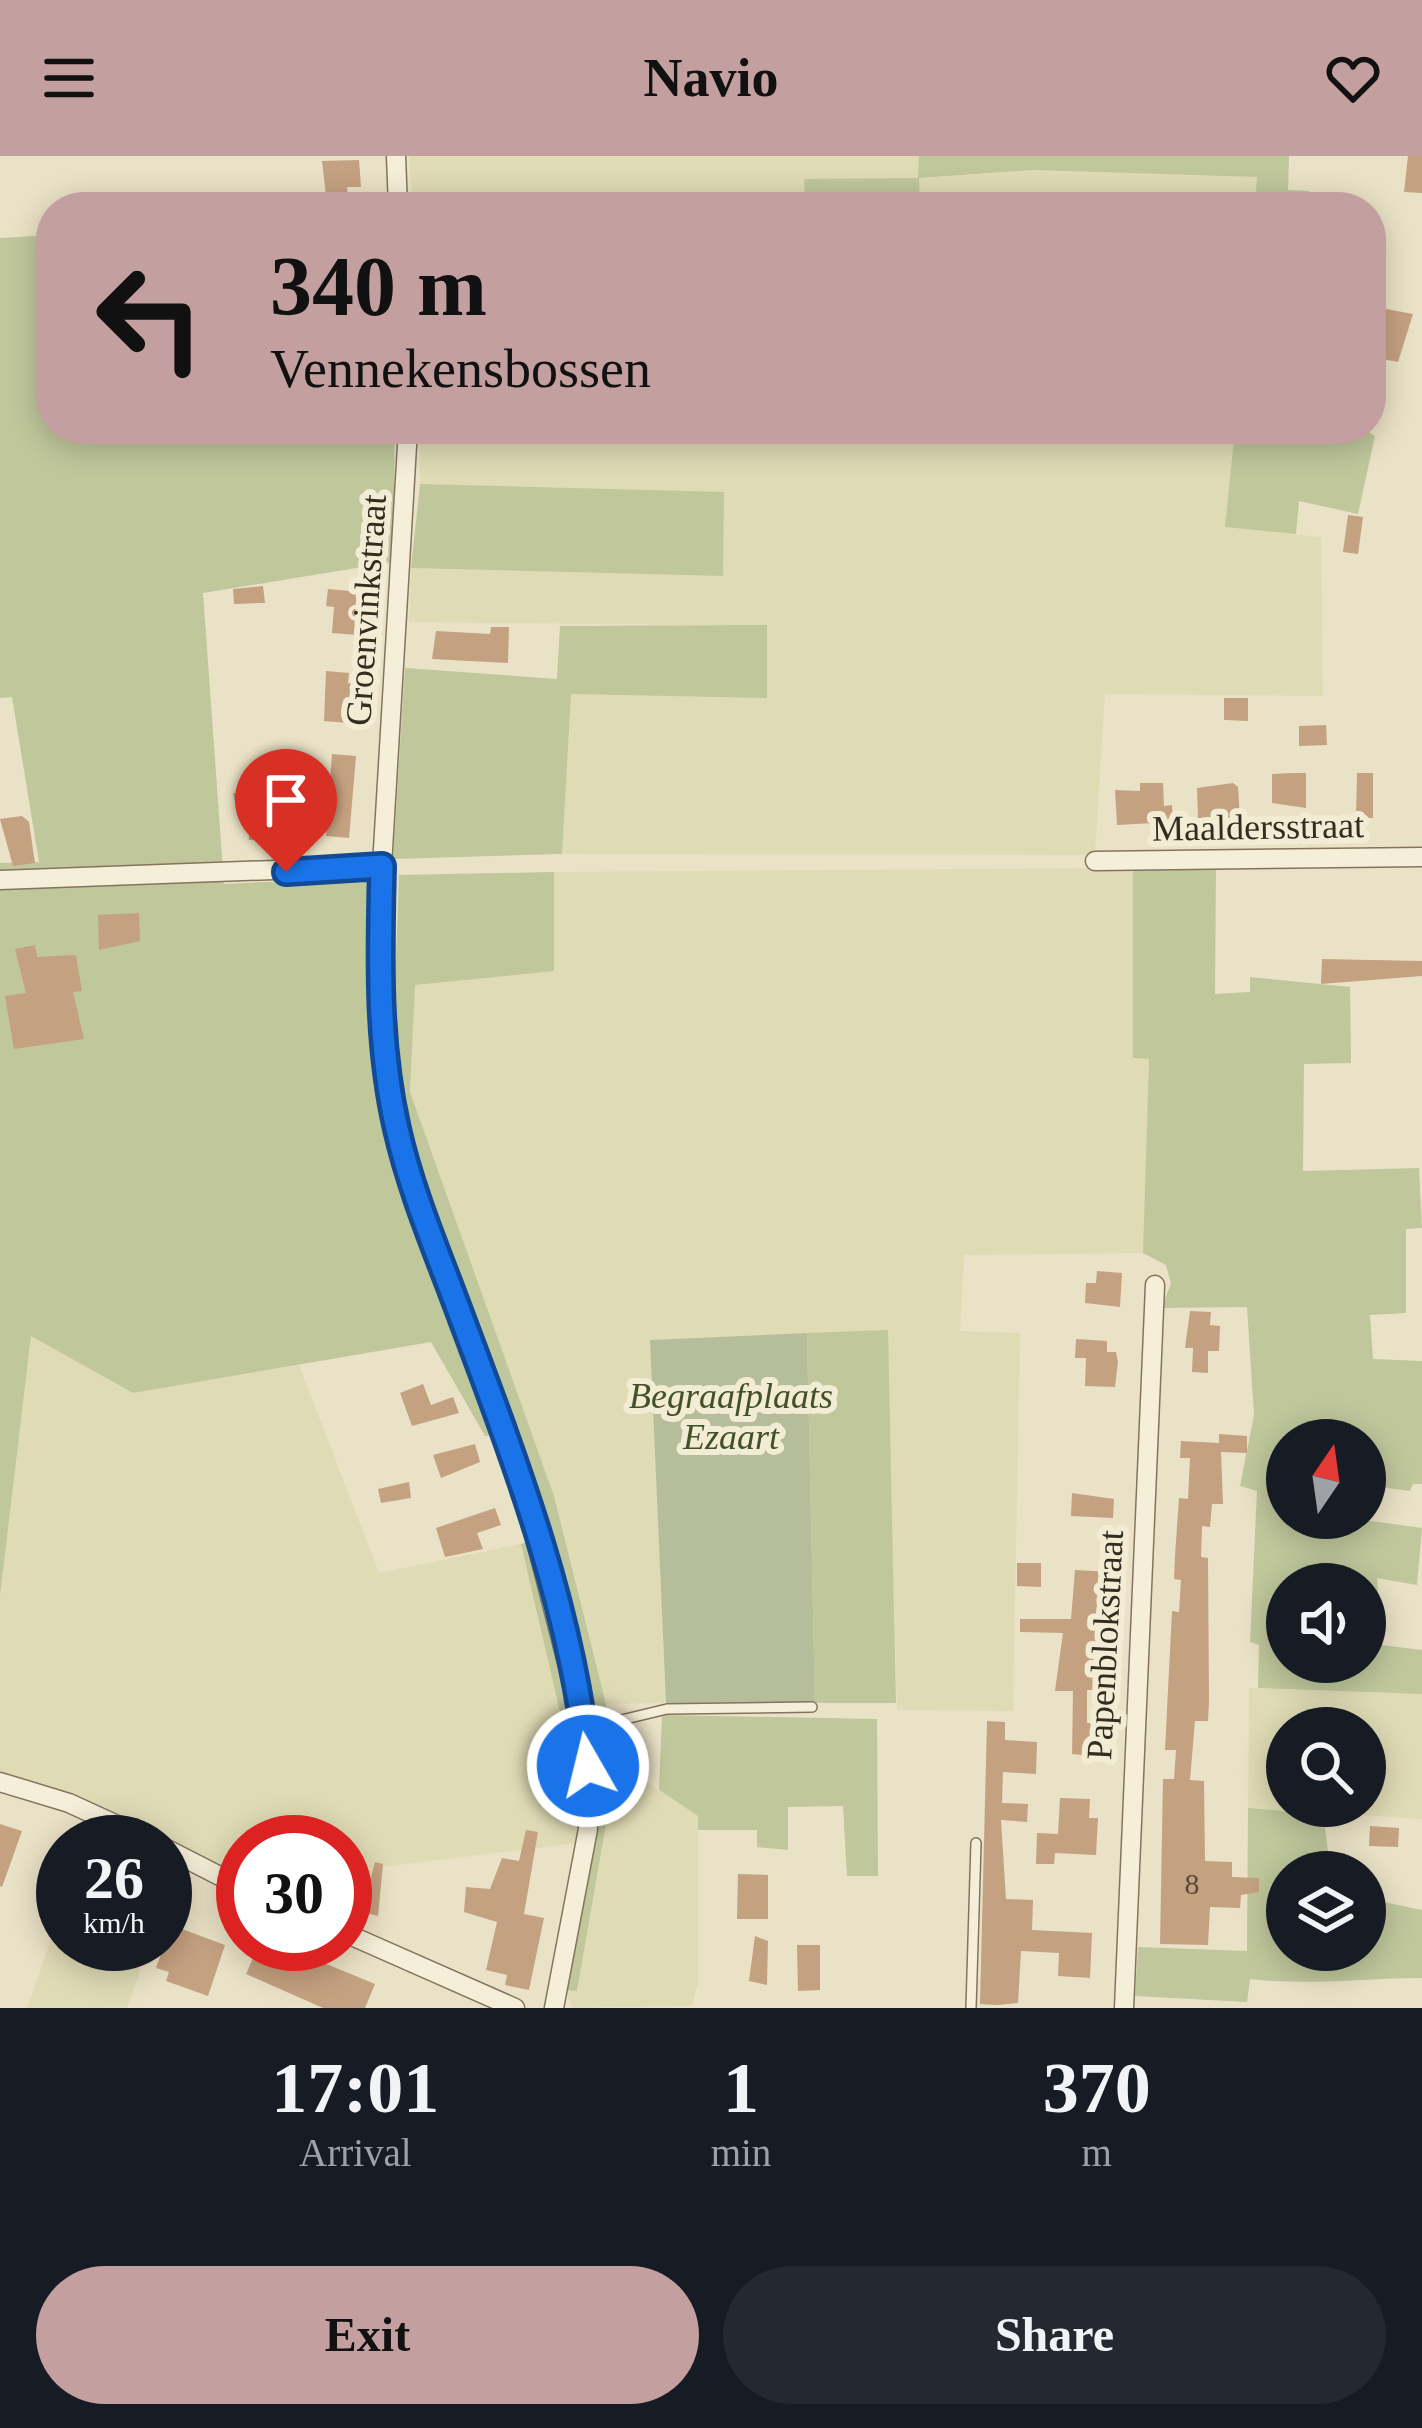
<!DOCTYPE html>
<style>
body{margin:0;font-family:"Times New Roman",serif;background:#242831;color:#f1f3f6;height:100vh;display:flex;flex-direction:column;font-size:45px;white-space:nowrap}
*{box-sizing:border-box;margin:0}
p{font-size:39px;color:#9ea1a6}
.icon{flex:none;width:66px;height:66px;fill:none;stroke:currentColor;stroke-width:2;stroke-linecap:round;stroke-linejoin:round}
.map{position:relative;height:1852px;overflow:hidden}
.sheet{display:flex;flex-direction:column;background:#171b24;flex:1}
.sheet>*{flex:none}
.banner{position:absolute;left:36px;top:36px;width:1350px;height:252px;border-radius:48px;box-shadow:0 6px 30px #0003;background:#c49f9f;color:#111;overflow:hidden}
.needle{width:78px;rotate:13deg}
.controls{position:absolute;left:1266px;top:1263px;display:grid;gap:24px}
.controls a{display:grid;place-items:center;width:120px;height:120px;border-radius:50%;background:#171b24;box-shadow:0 6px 30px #0003;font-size:60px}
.speed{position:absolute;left:36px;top:1659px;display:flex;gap:24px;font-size:60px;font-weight:700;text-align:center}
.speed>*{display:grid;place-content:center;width:156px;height:156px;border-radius:50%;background:#171b24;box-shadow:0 6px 30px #0003;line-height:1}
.speed small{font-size:30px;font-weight:400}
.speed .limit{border:18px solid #d22;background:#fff;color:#111}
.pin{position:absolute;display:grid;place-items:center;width:102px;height:102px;color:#fff;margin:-123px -51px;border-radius:50% 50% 50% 0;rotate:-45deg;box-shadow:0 0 12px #0007}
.pin .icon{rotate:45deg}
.me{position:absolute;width:132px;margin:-66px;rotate:352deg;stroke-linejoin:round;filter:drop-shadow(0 0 9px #0008)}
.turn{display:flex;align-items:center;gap:42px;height:252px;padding:0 36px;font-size:54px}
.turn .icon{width:156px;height:156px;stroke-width:2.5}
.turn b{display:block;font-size:84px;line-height:102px}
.eta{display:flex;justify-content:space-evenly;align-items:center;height:204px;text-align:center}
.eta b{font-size:72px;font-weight:700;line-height:84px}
.action{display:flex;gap:24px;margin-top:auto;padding:24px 36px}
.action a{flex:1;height:138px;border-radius:72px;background:#c49f9f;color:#111;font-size:48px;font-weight:700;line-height:138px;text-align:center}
.action a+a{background:#242831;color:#f1f3f6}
header{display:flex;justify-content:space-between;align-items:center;height:156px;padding:0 36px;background:#c49f9f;color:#111;font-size:54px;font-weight:700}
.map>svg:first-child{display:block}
.farmland{fill:#dfdbb5;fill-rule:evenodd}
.green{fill:#bfc79b;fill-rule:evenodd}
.cemetery{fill:#b6bd9a}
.building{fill:#c4a180}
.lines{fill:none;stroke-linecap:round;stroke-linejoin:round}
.service-casing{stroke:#84745e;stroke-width:12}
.minor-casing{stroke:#84745e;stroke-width:21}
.service{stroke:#f5efd9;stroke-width:9}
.minor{stroke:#f5efd9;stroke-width:18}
.route-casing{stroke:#114b97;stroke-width:30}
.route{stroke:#1a73e8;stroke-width:21}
.labels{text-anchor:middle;stroke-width:12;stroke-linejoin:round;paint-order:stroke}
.number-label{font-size:30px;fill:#594938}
.street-label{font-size:36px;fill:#352c20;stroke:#f2ecd5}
.park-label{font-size:36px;font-style:italic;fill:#435029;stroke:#f2ecd5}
</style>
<header><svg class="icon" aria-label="menu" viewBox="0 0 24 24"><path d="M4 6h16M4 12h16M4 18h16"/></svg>Navio<svg class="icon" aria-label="heart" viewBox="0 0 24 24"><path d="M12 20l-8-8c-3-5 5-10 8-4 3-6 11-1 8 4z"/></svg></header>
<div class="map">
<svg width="1422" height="1852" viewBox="0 0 1422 1852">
<rect width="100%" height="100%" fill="#eae2c6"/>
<g class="farmland">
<path d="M409,0H919L920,22L1033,14L1258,21L1255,51H920L918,22L804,24L806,49L412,41Z"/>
<path d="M419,273H1235L1226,371L1321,381L1323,540L1105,538L1095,699L562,698L571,538L766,542L767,470L409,466L411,412L722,420L723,336L420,328Z"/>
<path d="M1133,712V901L1149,902L1143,1097L964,1099L960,1175L1020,1177L1013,1555L897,1554L887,1174L650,1184L666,1547L606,1548L554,1340L410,936L415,829L553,815L554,716Z"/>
<path d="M31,1180L133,1237L299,1209L379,1417L521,1388L569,1575L580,1646L578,1687L374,1712L352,1776L345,1772V1686H243V1723L120,1663L0,1621V1440Z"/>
<path d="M1249,1532L1422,1538V1663L1248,1652ZM1287,1572H1365V1650H1287Z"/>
<path d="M646,1626L698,1660V1827L692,1850L573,1852L565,1834L577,1835L611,1639Z"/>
<path d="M63,1749V1788H149L127,1852H27Z"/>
</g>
<g class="green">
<path d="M919,0H1289L1288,34L1309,35L1308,51H1255L1257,21L1033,14L919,22L920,51H413L412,41L805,49L804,23L918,22Z"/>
<path d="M51,79V273H395L393,406L203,437L224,728L370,721L368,823L395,827L399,719L554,716V815L415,829L410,936L554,1340L606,1548L611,1639L577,1835L565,1834L596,1635L578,1633L521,1388L531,1385L494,1279L485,1280L431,1186L133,1237L31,1180L0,1440V707L39,706L12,541L0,542V82Z"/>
<path d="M1235,273H1363L1375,280L1358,358L1299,345L1296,378L1225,371Z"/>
<path d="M420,328L724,336L723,420L411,412Z"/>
<path d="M767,469V542L571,538L562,698L393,703L405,512L557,523L560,470Z"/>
<path d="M1216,711L1215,838L1250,836V821L1350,831L1351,907L1304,908L1303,1015L1419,1012L1422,1072L1406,1073V1157L1370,1159L1373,1203L1422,1205V1328H1413L1410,1335L1365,1329V1284H1287V1362H1349L1422,1372L1417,1429L1377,1422L1382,1489L1422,1494V1538L1258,1532L1259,1489L1250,1486L1257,1335L1240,1330L1254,1259L1247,1151L1161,1152L1171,1128L1166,1109L1143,1097L1149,903L1133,902V712ZM1287,1428H1365V1506H1287Z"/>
<path d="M888,1174L896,1547H815L807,1177Z"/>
<path d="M662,1559L877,1563L878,1720H847L843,1650L788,1651V1694L757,1691V1674H698V1660L659,1634Z"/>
<path d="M1248,1652L1323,1658L1331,1716H1287V1794H1365V1742L1422,1754V1822C1363,1822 1309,1830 1250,1823L1247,1846L1135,1840L1138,1791L1247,1795Z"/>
</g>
<path class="cemetery" d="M807,1177L815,1547H666L650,1184Z"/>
<g class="building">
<path d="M1408,0H1422V37L1404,36Z"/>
<path d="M359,4L361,31H347L348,39L326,40L322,5Z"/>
<path d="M1386,153L1413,158L1398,206L1377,202Z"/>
<path d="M1348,359L1363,361L1358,398L1343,396Z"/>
<path d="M263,430L265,447L234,448L233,433Z"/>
<path d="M328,433L361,436L357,479L332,477L334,451L326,450Z"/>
<path d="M491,471H509L508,507L432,503L436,475L490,478Z"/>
<path d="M326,515L349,517L348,527L356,528L348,567L324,565Z"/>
<path d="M1224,542H1248V565L1224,564Z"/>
<path d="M1326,569L1327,589L1299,590V570Z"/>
<path d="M332,598L356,600L349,682L326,680Z"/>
<path d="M1292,617H1306V652L1272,647V618Z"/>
<path d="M1357,617H1373V662H1356Z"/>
<path d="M1140,627H1163L1164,650L1172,649L1173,666L1117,669L1115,634L1140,635Z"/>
<path d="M1233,627L1238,631L1240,663L1198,662L1197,632Z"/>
<path d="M277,636L279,683L249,684L248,654L237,655L233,637Z"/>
<path d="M22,660L29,666L35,707L13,710L0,663Z"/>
<path d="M139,757L140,785L99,794L98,759Z"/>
<path d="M35,789L37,801L76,799L82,835L73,836L84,883L14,893L5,840L26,837L15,793Z"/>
<path d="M1322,803L1422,805V820L1321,828Z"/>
<path d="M1097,1115L1122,1117L1120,1151L1085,1147L1086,1127H1096Z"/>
<path d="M1190,1155L1211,1156L1210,1169L1220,1170L1219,1195H1208V1217L1192,1216L1193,1192H1185Z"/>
<path d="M1076,1183L1107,1185V1196H1116L1118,1206L1115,1231L1085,1230L1086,1202H1075Z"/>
<path d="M423,1228L431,1249L453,1241L459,1257L412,1270L400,1237Z"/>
<path d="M715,1271V1288L687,1289L686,1272Z"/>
<path d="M1219,1278L1247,1280V1297L1221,1296L1223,1348H1212L1210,1371L1202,1370L1201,1401L1208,1402L1209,1546L1208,1565H1195L1190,1624L1204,1625L1205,1705L1232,1706V1721L1259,1722V1736L1241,1739L1240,1752L1210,1751L1208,1789L1160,1788L1163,1623H1174L1176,1594H1165L1172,1455L1179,1456L1181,1424L1174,1423L1175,1400L1179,1342L1188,1343L1190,1302H1180L1181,1285L1219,1287Z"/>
<path d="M475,1288L480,1306L441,1322L433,1299Z"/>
<path d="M409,1326L411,1342L381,1347L378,1333Z"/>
<path d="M1072,1337L1114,1343L1113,1362L1071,1360Z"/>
<path d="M495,1352L501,1369L477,1377L483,1393L445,1401L436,1372Z"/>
<path d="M1017,1407H1041V1431L1017,1430Z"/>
<path d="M1075,1414L1111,1416L1104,1534H1087V1567L1103,1568L1100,1601L1072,1598L1073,1535H1055L1063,1477L1020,1476V1463H1071Z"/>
<path d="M987,1565L1005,1566V1584L1037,1586L1036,1618L1003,1616L1002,1647L1028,1648L1027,1666L1001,1664L1006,1743L1033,1744L1032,1774L1092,1777L1090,1822L1058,1820L1059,1797L1021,1795L1018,1847L997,1849L980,1848Z"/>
<path d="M1060,1642L1090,1643L1089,1662H1098L1096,1699L1055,1697L1054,1708H1036L1037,1677L1058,1678Z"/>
<path d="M0,1668L22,1675L2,1731L0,1730Z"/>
<path d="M1370,1670L1399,1672L1398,1691L1369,1690Z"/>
<path d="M526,1674L538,1676L524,1758L544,1762L529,1834L505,1829L507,1819L486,1814L497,1766L464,1756L466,1731L490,1733L502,1702L519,1705Z"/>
<path d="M375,1706L383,1708L378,1760L362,1756Z"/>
<path d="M738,1718L768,1719V1763H737Z"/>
<path d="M171,1769L225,1789L208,1840L166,1825L169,1816L156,1812Z"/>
<path d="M755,1780L768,1785L767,1829L749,1825Z"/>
<path d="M265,1788H278L375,1828L365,1852H323L246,1818L257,1793L262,1795Z"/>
<path d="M797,1789H820V1834L798,1835Z"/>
</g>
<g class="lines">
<defs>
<g id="service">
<path d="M584,1573L667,1553L812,1551"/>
<path d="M971,1852L976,1687"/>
</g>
<g id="minor">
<path d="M396,0L398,51"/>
<path d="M408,273L382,710V880L396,970L419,1052L519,1319L584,1573L588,1673L554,1852"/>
<path d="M1095,705L1422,701"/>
<path d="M0,724L382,710"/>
<path d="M0,1626L69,1647L154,1686"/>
<path d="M165,1692L243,1732"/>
<path d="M345,1777L515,1852"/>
<path d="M1124,1852L1155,1129"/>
</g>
</defs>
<use href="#service" class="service-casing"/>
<use href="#minor" class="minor-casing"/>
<use href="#service" class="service"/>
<use href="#minor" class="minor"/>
</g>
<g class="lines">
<defs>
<path id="route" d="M286,716L382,710C380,798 377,886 397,973C412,1039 439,1100 462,1163C516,1307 573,1456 588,1610"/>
</defs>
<use href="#route" class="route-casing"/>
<use href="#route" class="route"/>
</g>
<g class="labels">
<g class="number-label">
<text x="1192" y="1738">8</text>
</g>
<g class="street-label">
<text transform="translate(365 454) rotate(-86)" y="13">Groenvinkstraat</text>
<text transform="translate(1258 670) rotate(-1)" y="13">Maaldersstraat</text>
<text transform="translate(1104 1489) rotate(-87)" y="13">Papenblokstraat</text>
</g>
<g class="park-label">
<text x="731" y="1252">Begraafplaats<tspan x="731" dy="41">Ezaart</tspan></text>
</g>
</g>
</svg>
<div class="controls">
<a><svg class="needle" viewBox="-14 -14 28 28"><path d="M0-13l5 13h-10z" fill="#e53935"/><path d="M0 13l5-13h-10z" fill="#9ea1a6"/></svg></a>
<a><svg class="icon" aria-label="sound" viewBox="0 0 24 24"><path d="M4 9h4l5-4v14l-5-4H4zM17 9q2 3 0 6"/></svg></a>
<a><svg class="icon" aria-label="search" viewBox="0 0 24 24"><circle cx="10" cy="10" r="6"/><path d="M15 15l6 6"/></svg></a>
<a><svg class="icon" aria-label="layers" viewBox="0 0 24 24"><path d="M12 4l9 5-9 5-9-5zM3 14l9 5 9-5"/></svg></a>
</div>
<div class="speed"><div>26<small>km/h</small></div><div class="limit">30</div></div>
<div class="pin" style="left:286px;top:716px;background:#d93025"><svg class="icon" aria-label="arrive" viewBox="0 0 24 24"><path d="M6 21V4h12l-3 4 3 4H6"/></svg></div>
<svg class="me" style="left:588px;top:1610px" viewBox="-20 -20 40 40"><circle r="17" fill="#1a73e8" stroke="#fff" stroke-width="3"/><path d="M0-11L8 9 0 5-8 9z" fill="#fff"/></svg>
<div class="banner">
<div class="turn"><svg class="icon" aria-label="left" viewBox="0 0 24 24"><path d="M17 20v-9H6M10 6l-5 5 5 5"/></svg><div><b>340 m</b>Vennekensbossen</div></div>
</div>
</div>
<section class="sheet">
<div class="eta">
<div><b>17:01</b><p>Arrival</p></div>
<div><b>1</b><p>min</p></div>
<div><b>370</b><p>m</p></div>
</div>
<div class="action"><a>Exit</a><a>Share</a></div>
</section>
